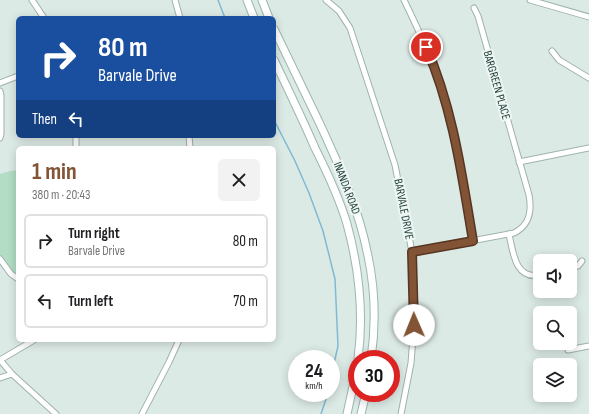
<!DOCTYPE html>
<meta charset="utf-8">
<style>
body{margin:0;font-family:"Sofia Sans Condensed",sans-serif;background:#f2f2f2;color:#202124;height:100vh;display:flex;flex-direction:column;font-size:15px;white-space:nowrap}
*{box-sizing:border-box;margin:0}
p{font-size:13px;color:#757577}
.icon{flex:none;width:22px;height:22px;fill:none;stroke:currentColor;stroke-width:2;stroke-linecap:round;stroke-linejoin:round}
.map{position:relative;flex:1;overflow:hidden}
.panel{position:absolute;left:16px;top:146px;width:260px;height:196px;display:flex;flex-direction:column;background:#fff;border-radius:6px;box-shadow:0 2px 10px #0003}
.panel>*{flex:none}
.guide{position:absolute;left:16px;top:16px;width:260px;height:122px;border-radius:6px;box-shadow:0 2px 10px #0003;background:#1a4fa0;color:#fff;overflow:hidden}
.tools{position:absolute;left:533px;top:254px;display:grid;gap:8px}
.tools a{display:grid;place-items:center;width:44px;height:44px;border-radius:6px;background:#fff;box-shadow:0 2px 10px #0003;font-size:20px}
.speed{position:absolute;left:288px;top:350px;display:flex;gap:8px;font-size:20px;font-weight:700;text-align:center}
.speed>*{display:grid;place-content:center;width:52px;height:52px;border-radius:50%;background:#fff;box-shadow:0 2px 10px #0003;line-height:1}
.speed small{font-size:10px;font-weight:400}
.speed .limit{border:6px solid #d22;background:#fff;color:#111}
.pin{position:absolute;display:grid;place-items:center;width:34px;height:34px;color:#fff;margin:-17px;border:2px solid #fff;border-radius:50%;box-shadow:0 1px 4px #0007}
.me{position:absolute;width:44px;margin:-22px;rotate:359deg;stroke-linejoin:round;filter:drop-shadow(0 0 3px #0008)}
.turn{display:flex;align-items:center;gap:14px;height:84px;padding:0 16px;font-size:18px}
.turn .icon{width:52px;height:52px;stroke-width:2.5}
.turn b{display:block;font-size:28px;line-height:34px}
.then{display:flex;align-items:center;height:38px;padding:0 16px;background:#0003;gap:8px;font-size:15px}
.round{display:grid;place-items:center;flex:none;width:42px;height:42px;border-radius:6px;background:#f2f2f2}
.head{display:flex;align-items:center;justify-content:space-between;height:68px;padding:0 16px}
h1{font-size:24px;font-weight:700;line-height:30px;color:#835335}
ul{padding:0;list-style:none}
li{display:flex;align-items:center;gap:12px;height:54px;margin:0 8px 6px;padding:0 8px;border:2px solid #e0e0e0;border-radius:6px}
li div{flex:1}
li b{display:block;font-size:15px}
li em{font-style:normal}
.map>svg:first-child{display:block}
.green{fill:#b3ddc5}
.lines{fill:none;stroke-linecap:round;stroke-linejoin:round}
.stream{stroke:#7fbad4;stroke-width:1.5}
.street-casing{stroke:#9fb2ae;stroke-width:7}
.secondary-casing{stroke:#9bb6b0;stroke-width:9}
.street{stroke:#fff;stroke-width:5}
.secondary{stroke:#fff;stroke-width:7}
.route-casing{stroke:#553622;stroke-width:10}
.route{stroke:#835335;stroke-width:7}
.labels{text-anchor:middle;stroke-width:4;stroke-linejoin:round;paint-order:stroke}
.street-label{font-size:12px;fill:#1d3a36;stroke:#edf6f3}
</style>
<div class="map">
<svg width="589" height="414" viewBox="0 0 589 414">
<rect width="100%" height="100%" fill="#dceae6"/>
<path class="green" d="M18,170V277L0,257V174L10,171Z"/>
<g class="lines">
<g class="stream">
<path d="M218,0L225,18"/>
<path d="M274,120L295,161L309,193L323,231L335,279L338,346L331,377"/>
<path d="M321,414L328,393"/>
</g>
<defs>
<g id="street">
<path d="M32,0L44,18"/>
<path d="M175,0L180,18"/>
<path d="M326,0L339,11L350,28L395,165L412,252L414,325L411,363L401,414"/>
<path d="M404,0C421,35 437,70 447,108C459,152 465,197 473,241"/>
<path d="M530,0L589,17"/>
<path d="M552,51L559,60L589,78"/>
<path d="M0,83L18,76"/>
<path d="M0,91L1,95V134L0,138"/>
<path d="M76,136V148"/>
<path d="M189,136L190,148"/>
<path d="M519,162L589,148"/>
<path d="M509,234C513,252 515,280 540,275"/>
<path d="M412,252L514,233C530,225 532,211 529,195L478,16L474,8"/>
<path d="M0,259L11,274L18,279"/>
<path d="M570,269L578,266L582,261"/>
<path d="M568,350L589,346"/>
<path d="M0,360L12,374L56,414"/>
<path d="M0,360L34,340"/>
<path d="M0,378L12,374"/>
<path d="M142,414L169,362L179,340"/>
</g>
<g id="secondary">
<path d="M247,0L254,18"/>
<path d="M262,0L269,18"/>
<path d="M274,29C289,60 304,91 319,122C339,165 359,209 368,256C375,289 376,325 371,359"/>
<path d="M274,60C288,89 302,118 315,148C327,172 339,197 347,224C359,268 364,313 358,359"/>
<path d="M347,414L357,368"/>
<path d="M361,414L366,393"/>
</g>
</defs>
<use href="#street" class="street-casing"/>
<use href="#secondary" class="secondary-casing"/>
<use href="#street" class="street"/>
<use href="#secondary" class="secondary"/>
</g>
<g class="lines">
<defs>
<path id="route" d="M414,325L412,252L473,241C462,176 453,108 426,47"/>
</defs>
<use href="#route" class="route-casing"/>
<use href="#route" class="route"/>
</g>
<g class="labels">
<g class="street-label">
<text transform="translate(497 85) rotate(74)" y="4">BARGREEN PLACE</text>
<text transform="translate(347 188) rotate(69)" y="4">INANDA ROAD</text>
<text transform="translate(404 209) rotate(79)" y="4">BARVALE DRIVE</text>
</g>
</g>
</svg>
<div class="tools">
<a><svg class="icon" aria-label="sound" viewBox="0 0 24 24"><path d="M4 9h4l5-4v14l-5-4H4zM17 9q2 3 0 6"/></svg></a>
<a><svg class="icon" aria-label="search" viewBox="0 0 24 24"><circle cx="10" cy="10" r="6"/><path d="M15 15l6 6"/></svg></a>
<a><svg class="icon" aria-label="layers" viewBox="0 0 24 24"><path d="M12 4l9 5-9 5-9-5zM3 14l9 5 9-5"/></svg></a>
</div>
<div class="speed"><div>24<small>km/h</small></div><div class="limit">30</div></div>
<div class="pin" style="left:426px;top:47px;background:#d93025"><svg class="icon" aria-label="arrive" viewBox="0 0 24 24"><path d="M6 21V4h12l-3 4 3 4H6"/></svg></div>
<svg class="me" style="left:414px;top:325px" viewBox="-20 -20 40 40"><circle r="19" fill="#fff"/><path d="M0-13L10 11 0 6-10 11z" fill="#835335"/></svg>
<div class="guide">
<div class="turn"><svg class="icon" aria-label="right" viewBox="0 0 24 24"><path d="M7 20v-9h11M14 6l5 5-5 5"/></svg><div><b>80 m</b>Barvale Drive</div></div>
<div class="then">Then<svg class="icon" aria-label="left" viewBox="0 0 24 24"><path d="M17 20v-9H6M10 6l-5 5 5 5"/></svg></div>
</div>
<section class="panel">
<div class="head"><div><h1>1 min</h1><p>380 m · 20:43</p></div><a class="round"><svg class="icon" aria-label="close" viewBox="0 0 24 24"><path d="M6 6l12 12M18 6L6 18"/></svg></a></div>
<ul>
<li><svg class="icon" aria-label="right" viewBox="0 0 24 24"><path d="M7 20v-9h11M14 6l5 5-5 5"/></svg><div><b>Turn right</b><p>Barvale Drive</p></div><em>80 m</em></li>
<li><svg class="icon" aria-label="left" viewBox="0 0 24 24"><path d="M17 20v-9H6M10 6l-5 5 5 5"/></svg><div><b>Turn left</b></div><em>70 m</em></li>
</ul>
</section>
</div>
